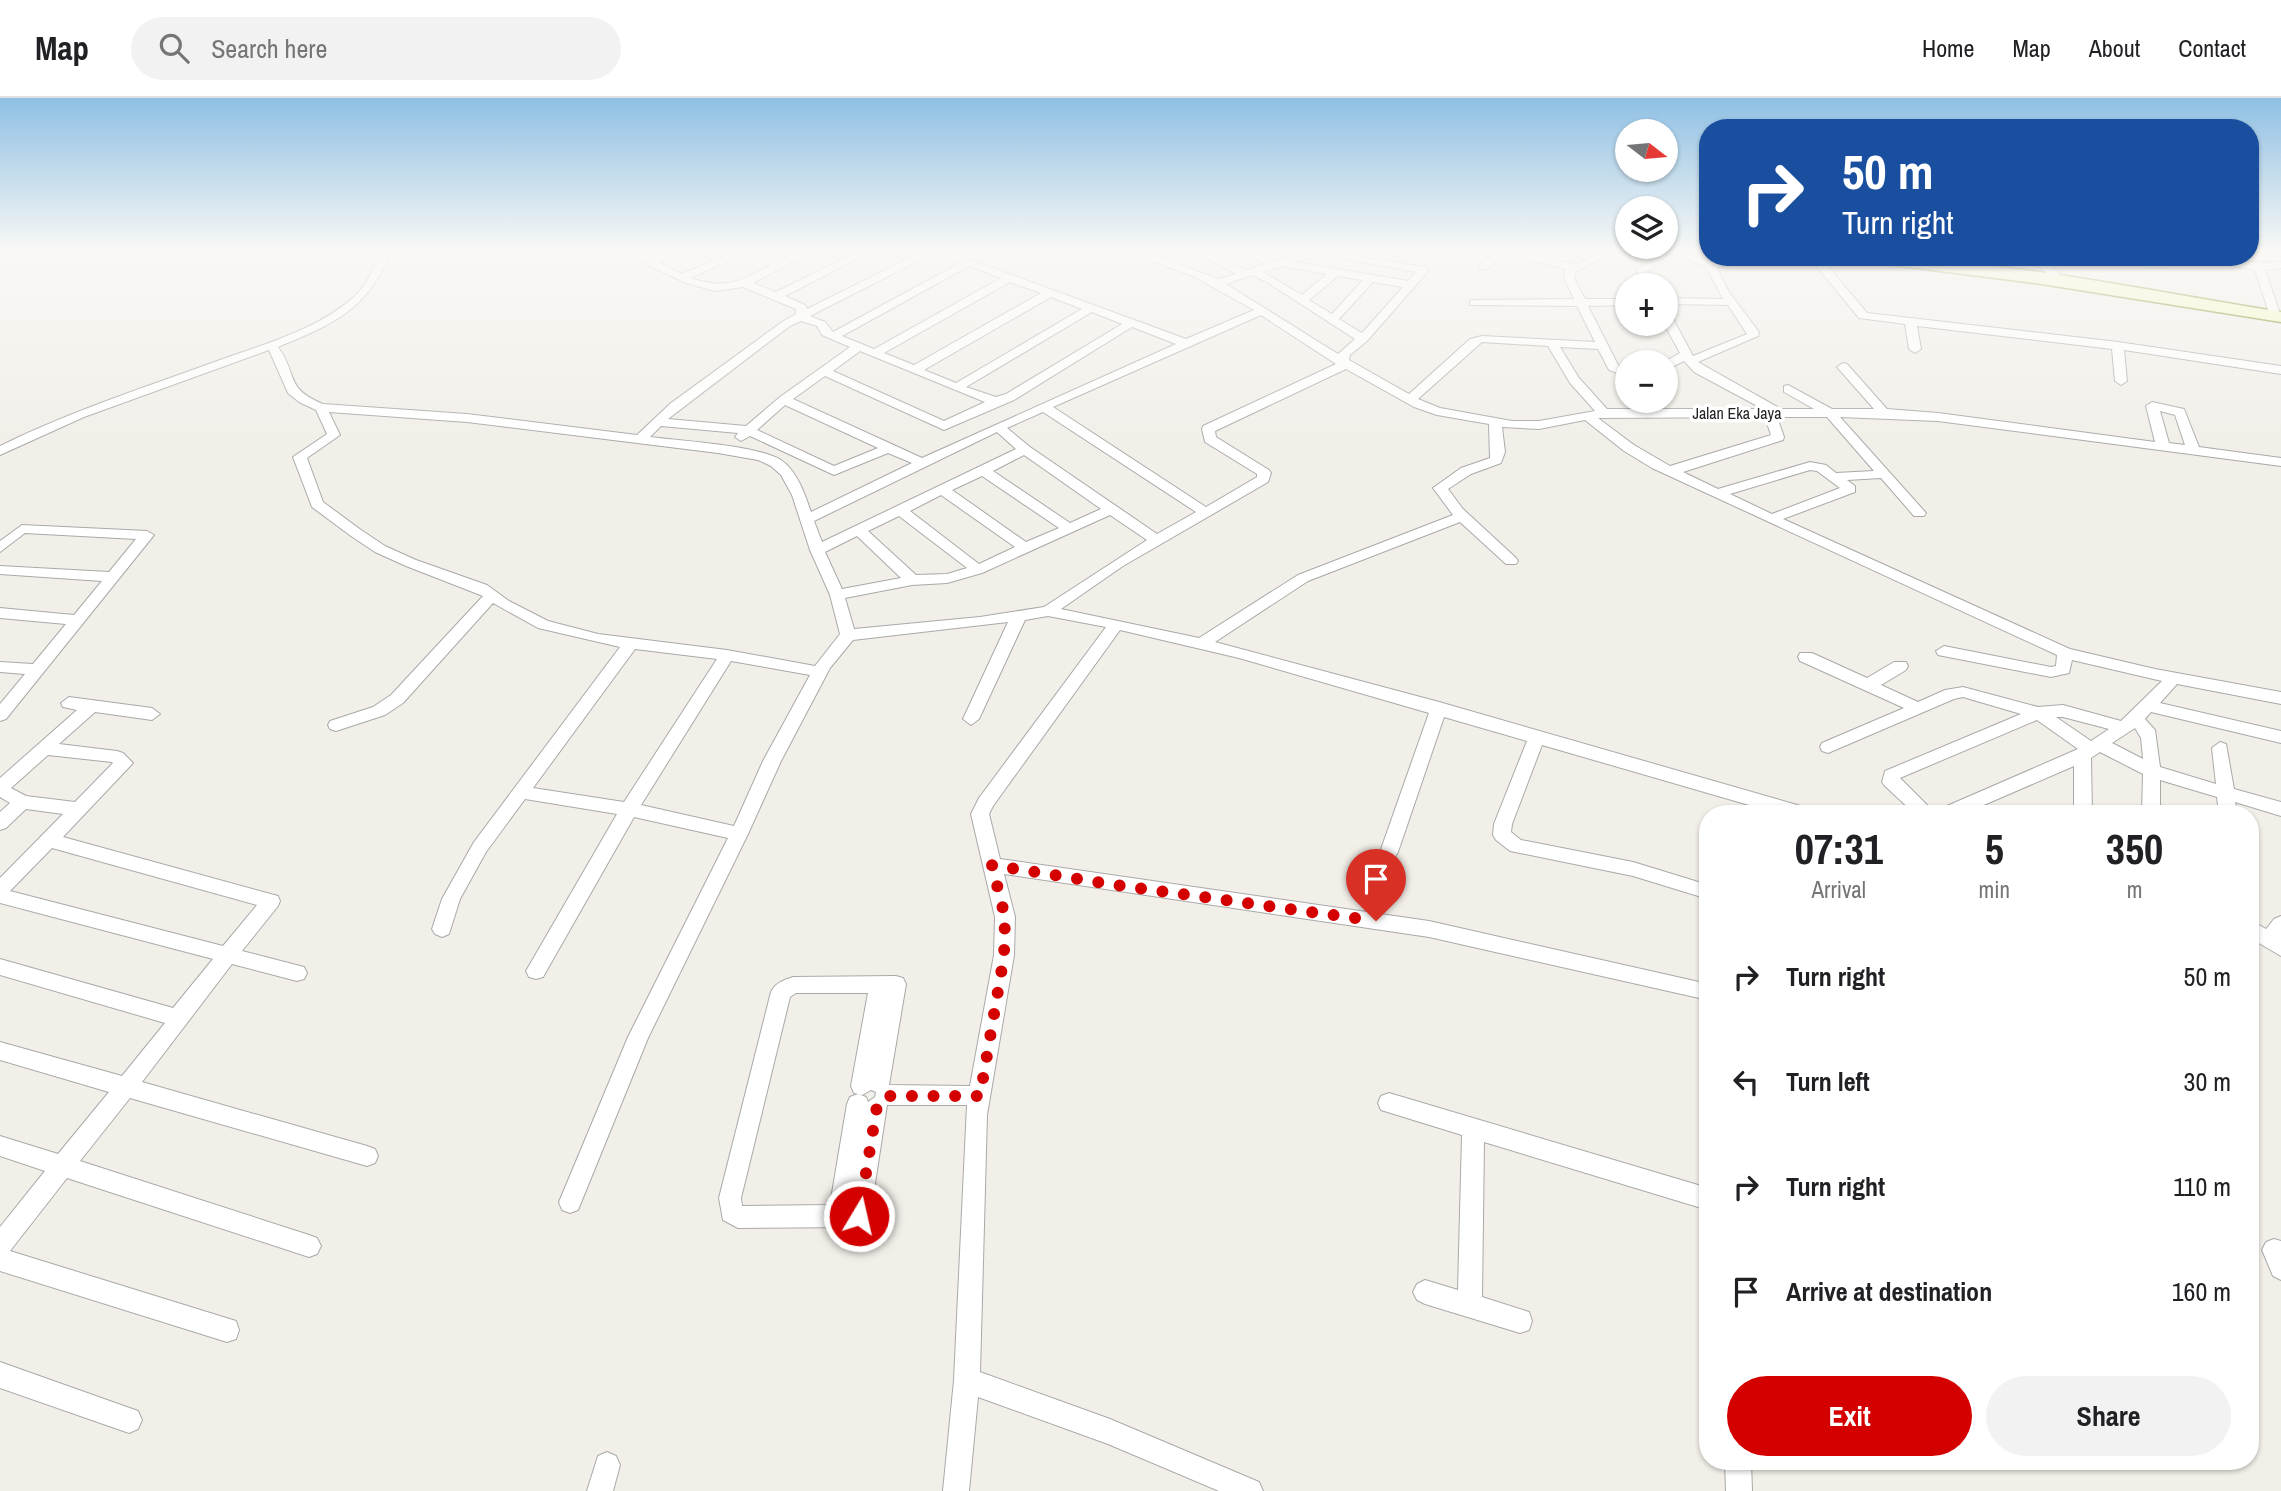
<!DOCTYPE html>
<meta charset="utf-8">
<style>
body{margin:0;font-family:"Archivo Narrow",sans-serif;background:#f2f2f2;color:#202124;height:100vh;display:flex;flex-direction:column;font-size:26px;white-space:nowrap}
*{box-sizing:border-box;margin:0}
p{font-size:23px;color:#757577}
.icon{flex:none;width:38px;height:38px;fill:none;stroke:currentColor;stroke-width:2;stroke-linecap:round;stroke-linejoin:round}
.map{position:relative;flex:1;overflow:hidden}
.drawer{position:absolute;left:1699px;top:707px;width:560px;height:665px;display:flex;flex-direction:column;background:#fff;border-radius:28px;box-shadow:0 2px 5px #0004}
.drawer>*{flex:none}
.banner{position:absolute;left:1699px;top:21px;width:560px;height:147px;border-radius:28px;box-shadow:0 2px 5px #0004;background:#1a4fa0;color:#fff;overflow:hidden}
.needle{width:46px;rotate:106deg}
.fabs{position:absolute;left:1615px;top:21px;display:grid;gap:14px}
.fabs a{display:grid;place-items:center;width:63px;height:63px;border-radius:50%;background:#fff;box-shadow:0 2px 5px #0004;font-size:35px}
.pin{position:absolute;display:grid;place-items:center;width:60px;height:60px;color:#fff;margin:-72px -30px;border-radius:50% 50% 50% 0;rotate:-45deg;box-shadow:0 0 7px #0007}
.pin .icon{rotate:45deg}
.me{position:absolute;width:77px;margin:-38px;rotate:9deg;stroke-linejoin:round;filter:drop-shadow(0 0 5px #0008)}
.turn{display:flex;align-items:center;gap:24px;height:147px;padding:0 28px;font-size:32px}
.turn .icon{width:91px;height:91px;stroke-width:2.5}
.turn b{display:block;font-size:49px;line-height:60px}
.eta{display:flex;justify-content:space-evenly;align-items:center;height:119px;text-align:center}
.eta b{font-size:42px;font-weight:700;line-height:49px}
.button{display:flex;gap:14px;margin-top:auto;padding:14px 28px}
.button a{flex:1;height:80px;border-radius:42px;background:#d40000;color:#fff;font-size:28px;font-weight:700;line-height:80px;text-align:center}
.button a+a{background:#f2f2f2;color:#202124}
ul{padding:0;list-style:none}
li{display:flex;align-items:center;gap:21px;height:105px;padding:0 28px}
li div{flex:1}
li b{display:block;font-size:26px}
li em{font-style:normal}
header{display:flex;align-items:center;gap:42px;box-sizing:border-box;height:98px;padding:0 35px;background:#fff;border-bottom:2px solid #e0e0e0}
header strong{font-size:33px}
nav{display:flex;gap:38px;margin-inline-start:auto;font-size:24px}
.search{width:490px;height:63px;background:#f2f2f2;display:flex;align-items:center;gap:18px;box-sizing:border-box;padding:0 24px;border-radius:38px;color:#757577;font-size:26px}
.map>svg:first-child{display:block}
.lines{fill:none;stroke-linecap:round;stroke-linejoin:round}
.street-casing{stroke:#a9a9a9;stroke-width:2}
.secondary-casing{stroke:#707d05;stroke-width:3}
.street{fill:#fff;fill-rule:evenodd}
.secondary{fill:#f7fabf;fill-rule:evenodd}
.route{stroke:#d40000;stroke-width:12;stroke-dasharray:0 21.6}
.labels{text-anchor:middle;stroke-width:7;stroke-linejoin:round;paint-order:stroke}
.far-street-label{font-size:16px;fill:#222;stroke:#fff}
</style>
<header>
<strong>Map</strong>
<div class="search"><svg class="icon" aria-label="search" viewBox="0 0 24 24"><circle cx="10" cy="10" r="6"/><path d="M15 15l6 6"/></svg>Search here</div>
<nav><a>Home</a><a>Map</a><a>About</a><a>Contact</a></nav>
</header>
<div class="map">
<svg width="2281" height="1393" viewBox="0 0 2281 1393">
<rect width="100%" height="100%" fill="#f2efe9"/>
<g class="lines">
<defs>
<g id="street">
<path d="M381,152H391C369,211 334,226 278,249C298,276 284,290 323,306L467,316L637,337L671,305L782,224L796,216V211L743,189L715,193L686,185L646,166L625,152H637L651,160L670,152H684L658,164L682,176L738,152H751L691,180C750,202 767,152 815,152L753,185L776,194L861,152H874L785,198L805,207L807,211L925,152H944L1186,241L1254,212L1193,178L1122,152L1149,155L1218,181L1236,176L1191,152H1204L1246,172L1266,166L1240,152H1253L1276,163L1313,152H1328L1347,157L1361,155V159L1424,169L1429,172L1367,243L1350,257L1349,262L1409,296L1470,241L1482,238L1595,244L1577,208L1470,207V203L1474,202L1574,201L1564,180L1565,171L1505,155L1488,171H1480V167L1496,152H1519L1576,167L1604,152H1616L1576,174L1574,180L1585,201H1628V207L1588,208L1618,267L1628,271V279L1609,272L1598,251L1560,249L1579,280L1607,311H1763L1694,274L1684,263L1666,272L1664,264L1680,255L1664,226L1666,216L1672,219L1693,258L1747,236L1728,207L1666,206V200L1723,201L1706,169L1676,157L1647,173L1653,187H1643L1636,172L1670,152H1683L1711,164L1745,159L1717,170L1729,194L1759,234L1758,238L1698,264L1781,311H1814L1784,294V288L1788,287L1832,311H1874L1837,269L1843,265L1847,266L1887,311L1938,315L2155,344L2146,308L2152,304L2184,311L2199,349L2281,360V368L1938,323L1840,319L1926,415L1924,418H1914L1881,380L1847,382L1855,388V394L1783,421L2070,551L2155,571L2281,594V606L2177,586L2160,605L2281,633V645L2151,614L2145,621L2155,632L2160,669L2216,686L2212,650L2220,644L2226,646L2234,691L2281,704V718L2235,704L2237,716H2219L2217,699L2160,682V716H2142L2143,676L2100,654L2091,660L2092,716H2074V668L1963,716H1937L1940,711L2078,651L2037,622L1900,680L1936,716H1915L1885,688L1882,684L1885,673L2021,616L1963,599L1954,601L1828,655L1822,653L1820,649L1822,645L1904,610L1800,563L1798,559L1800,555H1812L1867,580L1894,564H1906L1908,568L1906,572L1881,587L1918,604L1945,592L1963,589L2038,609L2063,607L2121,623L2162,583L2072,562L2069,575L2051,579L1938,557L1936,553L1944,548L2051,569L2056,568L2057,557L1652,370L1624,353L1585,322L1539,331L1502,329L1505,354L1501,365L1471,376L1448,391L1463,411L1516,460L1518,463L1516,466H1506L1460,424L1308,483L1215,544L1439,604L1804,709L1810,711L1813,716H1780L1542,647L1512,726L1511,734L1521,742L1633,764L1708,787V801L1633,778L1510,753L1496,742L1493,737L1494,726L1527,643L1444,619L1398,754L1395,759H1383L1380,754L1429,615L1239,560L1120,532L993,708L989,716L1000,761L1429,823L1708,886V902L1429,839L1004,776L1015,819L1014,857L987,1017L980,1274L1110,1321L1259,1384L1263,1393H1219L1108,1346L978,1299L969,1393H943L954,1282L967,1007H887L870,1118L867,1126L859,1129L738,1130L723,1122L719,1100L771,894C775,885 784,882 793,879L896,878L903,880L906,886L889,987L970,988L994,857L995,819L971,716L979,700L1106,529L1048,518L1025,522L979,621L971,627L963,621L1008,524L853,542L830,570L781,663L748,736L648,940L578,1112L570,1115L562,1112L559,1104L628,939L728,740L634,719L543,879L536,881L529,879L526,873L617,716L525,701L486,754L460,801L449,836L442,839L435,836L432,831L442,801L474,744L620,549L538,530L493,505L403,605L385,617L336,633L330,631L328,627L330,623L373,609L391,597L483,498L406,468L375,454L351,438L312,409L293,359L327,336L316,312L299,304L288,295L269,252L84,319L0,357V348C71,313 146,289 220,262C265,246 319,231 355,198C368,186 374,169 381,152ZM934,155L960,165L833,234L825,224L810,218ZM1320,156L1416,174L1408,183L1295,164ZM969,168L1001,180L874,251L842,238ZM1283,168L1287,169L1327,176L1302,197L1263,174ZM1252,177L1267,184L1355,241L1338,256L1226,186ZM1338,178L1363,182L1332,216L1309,202ZM1010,184L1041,195L914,267L884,255ZM1373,184L1403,189L1362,235L1339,221ZM1051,199L1082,211L956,285L924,272ZM1092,214L1122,226L1006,296L996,299L966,289ZM1261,217L1336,266L1203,328L1202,331L1205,344L1257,376V379L1206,409L1053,309ZM801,223L817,228L822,237L850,249L780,299L746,328L668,321L790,228ZM1132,229L1176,246L922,360L793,301L825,278L944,332L1014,302ZM1482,244L1548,248L1570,285L1595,313L1539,323H1512L1440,310L1418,301ZM860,253L985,304L944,323L833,273ZM1346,271L1414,309L1437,317L1489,326L1490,360L1461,370L1433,390L1453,417L1298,477L1199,540L1061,511L1123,468L1268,384L1271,375L1269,372L1216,339L1215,333ZM785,307L878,350L834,368L757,332ZM2160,313L2175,317L2185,347L2169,345ZM329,314L467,324L718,355L758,362L771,368L781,377L792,397L810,452L830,497L840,536L815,568L727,552L598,536L548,523L509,503L487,487L416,462L385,448L361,432L323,404L307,360L340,337ZM1043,314L1196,414L1157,436L1030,349L1007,330ZM1765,319L1771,337L1670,368L1634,347L1598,320ZM1777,319H1827L1874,373L1836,375L1826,367L1810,364L1718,391L1683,374L1783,342L1784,339ZM661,328L738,335L735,339L741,343L750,338L834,377L888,355L912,365L811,414C805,396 797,373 781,362C756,347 681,343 650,339ZM997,334L1016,351L822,444L814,423ZM1024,357L1101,411L1070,425L993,373ZM1810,372L1817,373L1840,390L1772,416L1730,396ZM982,378L1059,430L1026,444L952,392ZM941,397L1015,449L979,466L910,413ZM1110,417L1147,442L1044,509L980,519L854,531L845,500L912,487L947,485L982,475ZM899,418L967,470L947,476L916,477L868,433ZM857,438L901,480L842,491L825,454ZM635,551L717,561L624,704L533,690ZM731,563L810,577L763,663L734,728L641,707ZM2056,619H2063L2109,631L2091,643ZM2135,630L2141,640L2143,661L2112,645ZM796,895H868L851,988L854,995L862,997L871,992L876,994L875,999L868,1004L866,999L858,996L850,999L847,1006L830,1107L742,1108L741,1100L790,899Z"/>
<path d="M1809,159H1820L1867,215L2118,244L2281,268V276L2124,252L2127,283L2121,287L2115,283L2112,251L1917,228L1921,251L1915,255L1909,251L1905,226L1859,220Z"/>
<path d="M2031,159H2042L2065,182V186H2057Z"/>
<path d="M2165,159H2176C2169,168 2155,174 2145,167Z"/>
<path d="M2182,159C2215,159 2248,167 2281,164V170L2265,172L2281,219L2276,221L2270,218L2255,172Z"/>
<path d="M22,427L147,433L154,437L6,621L0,623V606L25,576L0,574V564L33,566L66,526L0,520V510L74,517L102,483L0,476V468L109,474L136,441L25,435L0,454V443Z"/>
<path d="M69,599L152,610L160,616L152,622L95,614L59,646L117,653L123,655L133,665L63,739L278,798L280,803L278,808L242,853L304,869L307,875L304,881L297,883L232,866L142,984L367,1048L375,1051L378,1058L375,1065L367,1068L130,1000L80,1063L309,1137L317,1140L321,1148L317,1156L309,1159L67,1080L10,1153L236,1223L239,1232L236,1241L227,1244L0,1173V1129L45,1073L0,1058V1038L58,1056L109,994L0,962V944L122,978L165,925L0,877V861L173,910L213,861L0,805V780L63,716L26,711L6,730L0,732V714L10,705L0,699V680L77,612L63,609L61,605ZM48,657L112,664L113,665L75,704L26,698L11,690ZM52,750L257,807L223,848L10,793Z"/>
<path d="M2281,818V858L2250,840V822L2266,831L2274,821Z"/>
<path d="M1389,995L1708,1090V1112L1484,1044L1482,1199L1529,1214L1532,1223L1529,1232L1520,1235L1425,1206L1417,1202L1413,1194L1417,1186L1425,1182L1458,1192L1462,1037L1381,1012L1378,1005L1381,998Z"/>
<path d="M2274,1141L2281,1143V1182L2273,1178L2262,1152L2266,1144Z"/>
<path d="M0,1264L138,1313L142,1322L138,1331L129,1335L0,1290Z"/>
<path d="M607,1354L616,1358L620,1367L613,1393H587L598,1358Z"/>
<path d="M1725,1363H1751L1752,1393H1726Z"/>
</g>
<path id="secondary" d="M1853,159C1993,159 2142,192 2281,214V224L2035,185L1860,163Z"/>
</defs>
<use href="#street" class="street-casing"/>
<use href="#secondary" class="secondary-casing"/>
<use href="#street" class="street"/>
<use href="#secondary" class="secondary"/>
</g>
<linearGradient id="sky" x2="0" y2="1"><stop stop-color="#8fc0e4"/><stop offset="0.44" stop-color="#f9f8f5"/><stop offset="1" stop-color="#f9f8f5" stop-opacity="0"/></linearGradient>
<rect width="2281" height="347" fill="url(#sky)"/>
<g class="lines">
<path class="route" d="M859,1118L877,1008L885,998H980L1004,858L1005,819L992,767L1109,786L1376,823"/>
</g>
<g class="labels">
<g class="far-street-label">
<text x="1737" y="321">Jalan Eka Jaya</text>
</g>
</g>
</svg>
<div class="fabs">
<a><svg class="needle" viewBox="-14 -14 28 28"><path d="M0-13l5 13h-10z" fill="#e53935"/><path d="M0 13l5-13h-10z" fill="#757577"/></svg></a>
<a><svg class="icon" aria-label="layers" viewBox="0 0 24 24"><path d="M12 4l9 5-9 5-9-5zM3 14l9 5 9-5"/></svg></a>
<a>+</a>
<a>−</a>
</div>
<div class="pin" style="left:1376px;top:823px;background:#d93025"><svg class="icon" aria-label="arrive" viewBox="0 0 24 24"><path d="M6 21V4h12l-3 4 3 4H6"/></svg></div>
<svg class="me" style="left:859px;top:1118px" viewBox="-20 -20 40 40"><circle r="17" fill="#d40000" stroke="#fff" stroke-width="3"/><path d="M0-11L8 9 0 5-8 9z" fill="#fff"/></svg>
<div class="banner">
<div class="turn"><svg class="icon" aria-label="right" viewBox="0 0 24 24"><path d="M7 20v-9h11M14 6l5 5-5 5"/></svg><div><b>50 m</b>Turn right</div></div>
</div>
<section class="drawer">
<div class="eta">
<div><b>07:31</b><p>Arrival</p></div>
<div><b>5</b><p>min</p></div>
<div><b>350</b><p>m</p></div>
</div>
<ul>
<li><svg class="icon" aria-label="right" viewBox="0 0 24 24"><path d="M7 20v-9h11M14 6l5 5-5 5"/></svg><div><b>Turn right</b></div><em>50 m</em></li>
<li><svg class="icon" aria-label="left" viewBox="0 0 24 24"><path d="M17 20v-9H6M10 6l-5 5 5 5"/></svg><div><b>Turn left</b></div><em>30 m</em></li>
<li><svg class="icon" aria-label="right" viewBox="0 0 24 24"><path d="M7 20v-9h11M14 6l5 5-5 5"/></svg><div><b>Turn right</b></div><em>110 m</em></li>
<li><svg class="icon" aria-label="arrive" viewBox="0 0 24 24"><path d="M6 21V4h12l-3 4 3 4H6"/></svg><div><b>Arrive at destination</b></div><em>160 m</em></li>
</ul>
<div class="button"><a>Exit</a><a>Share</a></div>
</section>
</div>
